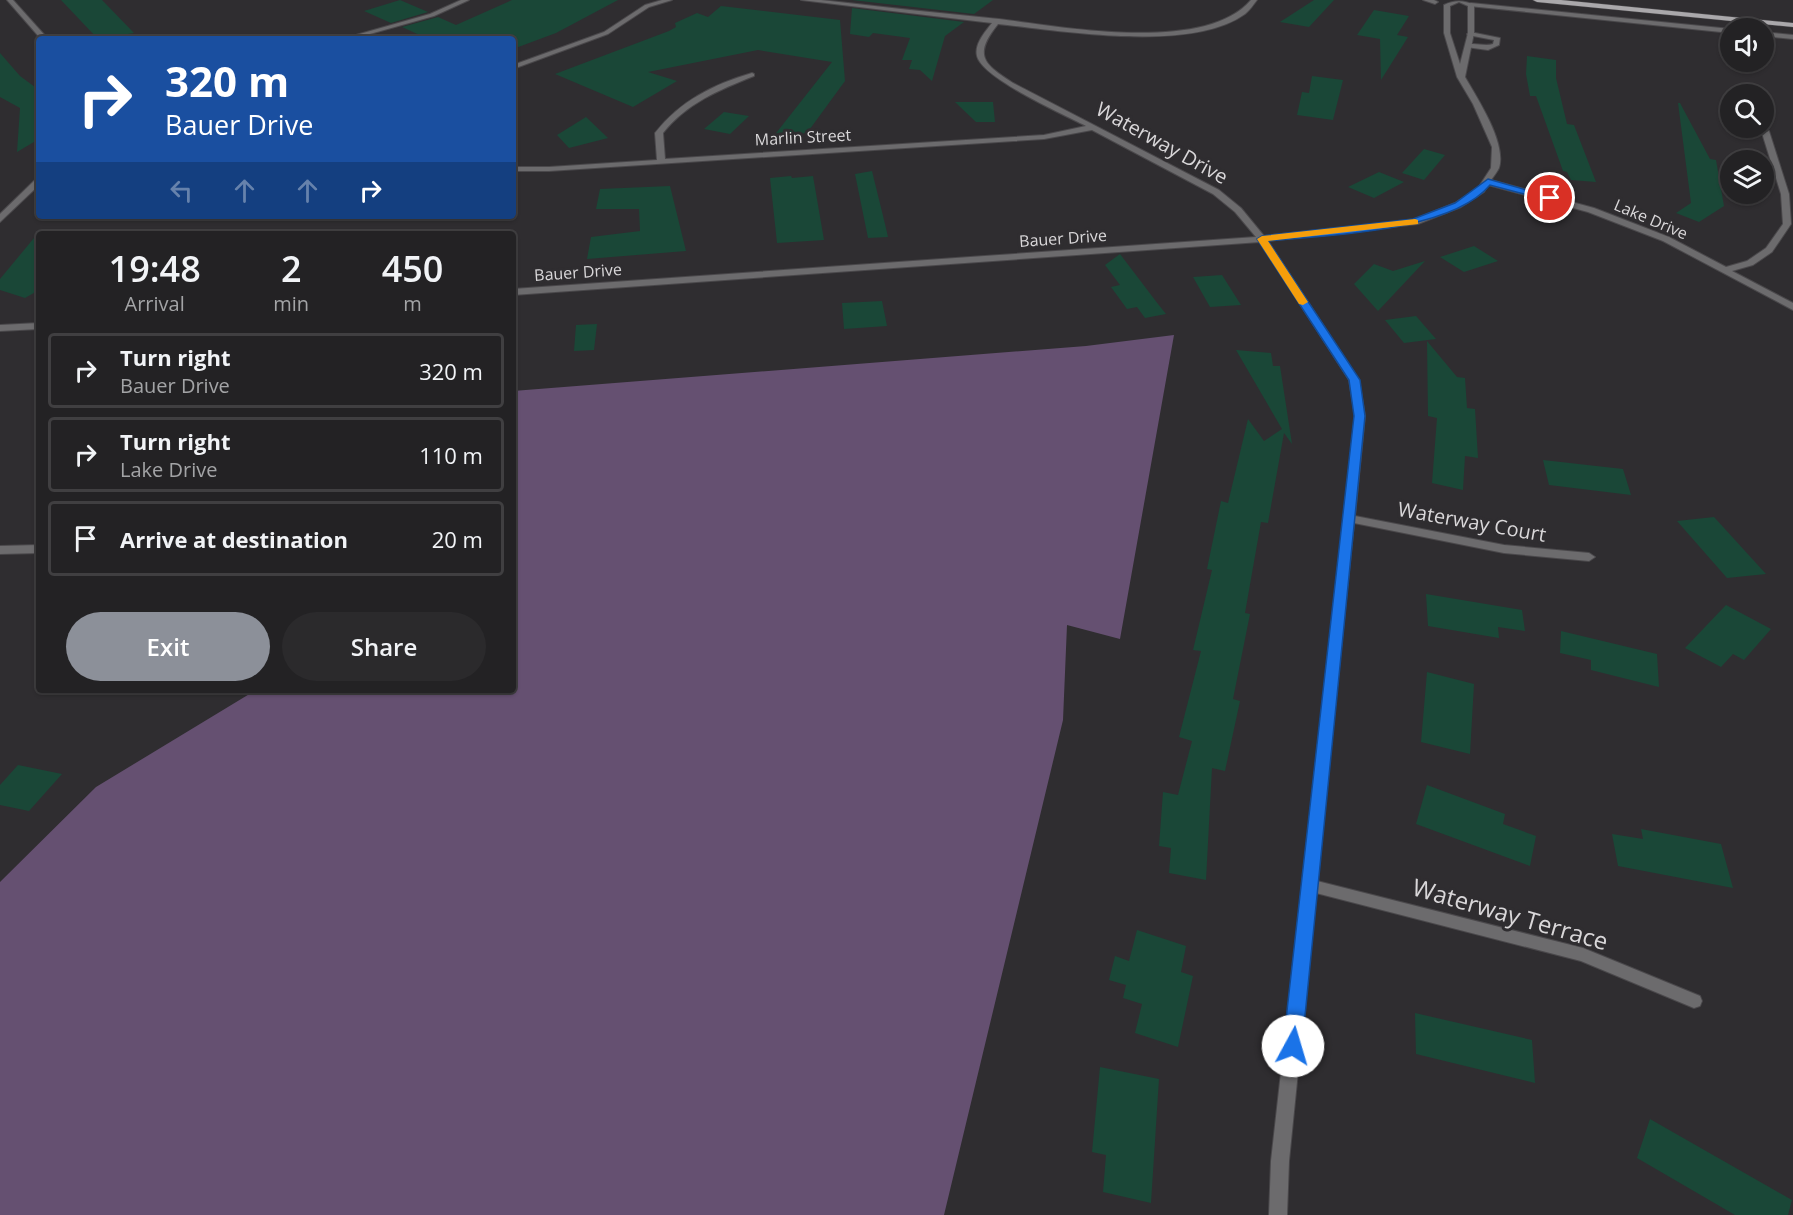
<!DOCTYPE html>
<style>
body{margin:0;font-family:"Open Sans",sans-serif;background:#2b2a2c;color:#f1f3f6;height:100vh;display:flex;flex-direction:column;font-size:22px;white-space:nowrap}
*{box-sizing:border-box;margin:0}
p{font-size:20px;color:#a3a4a6}
.icon{flex:none;width:33px;height:33px;fill:none;stroke:currentColor;stroke-width:2;stroke-linecap:round;stroke-linejoin:round}
.map{position:relative;flex:1;overflow:hidden}
.drawer{position:absolute;left:36px;top:231px;width:480px;height:462px;display:flex;flex-direction:column;background:#232224;border-radius:6px;box-shadow:0 2px 4px #0004,0 0 0 2px #403f41}
.drawer>*{flex:none}
.guide{position:absolute;left:36px;top:36px;width:480px;height:183px;border-radius:6px;box-shadow:0 2px 4px #0004,0 0 0 2px #403f41;background:#1a4fa0;color:#fff;overflow:hidden}
.controls{position:absolute;left:1720px;top:18px;display:grid;gap:12px}
.controls a{display:grid;place-items:center;width:54px;height:54px;border-radius:50%;background:#232224;box-shadow:0 2px 4px #0004,0 0 0 2px #403f41;font-size:30px}
.pin{position:absolute;display:grid;place-items:center;width:51px;height:51px;color:#fff;margin:-26px;border:3px solid #fff;border-radius:50%;box-shadow:0 2px 6px #0007}
.me{position:absolute;width:66px;margin:-33px;rotate:6deg;stroke-linejoin:round;filter:drop-shadow(0 0 4px #0008)}
.turn{display:flex;align-items:center;gap:21px;height:126px;padding:0 30px;font-size:27px}
.turn .icon{width:78px;height:78px;stroke-width:2.5}
.turn b{display:block;font-size:42px;line-height:51px}
.lanes{display:flex;align-items:center;height:57px;padding:0 30px;background:#0003;justify-content:center;gap:30px;direction:ltr}
.lanes .off{opacity:.35}
.eta{display:flex;justify-content:space-evenly;align-items:center;height:102px;text-align:center}
.eta b{font-size:36px;font-weight:600;line-height:42px}
.cta{display:flex;gap:12px;margin-top:auto;padding:12px 30px}
.cta a{flex:1;height:69px;border-radius:36px;background:#8c9099;color:#fff;font-size:24px;font-weight:600;line-height:69px;text-align:center}
.cta a+a{background:#2b2a2c;color:#f1f3f6}
ul{padding:0;list-style:none}
li{display:flex;align-items:center;gap:18px;height:75px;margin:0 12px 9px;padding:0 18px;border:3px solid #403f41;border-radius:6px}
li div{flex:1}
li b{display:block;font-size:22px}
li em{font-style:normal}
.map>svg:first-child{display:block}
.forest{fill:#655071}
.building{fill:#1a4737}
.lines{fill:none;stroke-linecap:round;stroke-linejoin:round}
.service-casing{stroke:#4a484b;stroke-width:2}
.minor-casing{stroke:#4a484b;stroke-width:2}
.primary-casing{stroke:#4a484b;stroke-width:1}
.service{fill:#6c6b6d;fill-rule:evenodd}
.minor{fill:#6c6b6d;fill-rule:evenodd}
.primary{fill:#aaa8ab;fill-rule:evenodd}
.route{fill:#1a73e8;stroke:#114b97;stroke-width:1.5}
.slow{fill:#f59e0b}
.labels{text-anchor:middle;stroke-width:6;stroke-linejoin:round;paint-order:stroke}
.far-street-label{font-size:16px;fill:#d9d7d9;stroke:#2f2d30}
.street-label{font-size:20px;fill:#d9d7d9;stroke:#2f2d30}
.near-street-label{font-size:24px;fill:#d9d7d9;stroke:#2f2d30}
</style>
<div class="map">
<svg width="1793" height="1215" viewBox="0 0 1793 1215">
<rect width="100%" height="100%" fill="#2f2d30"/>
<path class="forest" d="M1174,335L1120,639L1067,625L1063,720L944,1215H0V882L96,787L256,690H513V391L1086,346Z"/>
<g class="building">
<path d="M61,0H102L134,33L98,39Z"/>
<path d="M400,0L428,12L391,23L364,11Z"/>
<path d="M512,0H618L556,33L513,49V39H423L426,38L402,27L438,17L456,25Z"/>
<path d="M852,0H993L974,14Z"/>
<path d="M1314,0H1334L1309,27L1280,22Z"/>
<path d="M721,6L840,20L845,81L807,133L773,137L832,62L758,50L648,72L677,81L633,107L555,74L669,31L676,27L675,23L697,13L708,17Z"/>
<path d="M852,8L964,22L945,36L932,81L920,70L909,69L912,60H902L910,38L873,33L869,37L850,34Z"/>
<path d="M1374,10L1409,16L1397,35L1408,37L1381,80L1380,39L1357,35Z"/>
<path d="M0,53L20,76L39,90V139L17,152L20,108L0,97Z"/>
<path d="M1527,56L1556,60V78L1567,124L1574,125L1596,182L1571,180L1567,172L1563,171L1536,96H1530L1526,74Z"/>
<path d="M1312,76L1343,80L1333,120L1297,115L1302,92L1309,93Z"/>
<path d="M955,102H993L995,122H976Z"/>
<path d="M1678,103H1680L1710,159L1716,160L1724,206L1699,222L1676,213L1691,203Z"/>
<path d="M724,112L749,116L730,134L704,129Z"/>
<path d="M586,117L608,138L569,148L557,135Z"/>
<path d="M1424,149L1445,155L1424,180L1402,173Z"/>
<path d="M872,171L885,224L888,237L868,238L855,174Z"/>
<path d="M1379,172L1404,182L1374,198L1348,187Z"/>
<path d="M791,176L792,178L813,176L824,240L777,243L770,178Z"/>
<path d="M670,186L686,251L587,259L591,237L640,231L639,209H596L600,189Z"/>
<path d="M39,232V290L25,298L0,290V279Z"/>
<path d="M1474,246L1498,261L1464,272L1440,257Z"/>
<path d="M1120,254L1158,304L1166,314L1145,318L1137,307L1127,309L1111,287L1120,285L1105,265Z"/>
<path d="M1425,261L1378,311L1354,284L1374,264L1393,271Z"/>
<path d="M1222,275L1241,305L1210,307L1193,277Z"/>
<path d="M882,301L887,326L844,329L842,303Z"/>
<path d="M1416,316L1436,339L1404,343L1385,320Z"/>
<path d="M597,324L594,350L574,351L576,325Z"/>
<path d="M1427,341L1457,377L1465,378L1467,408L1475,409L1478,458L1465,456L1463,490L1432,483L1437,418L1428,416Z"/>
<path d="M1236,350L1271,353L1273,366H1280L1292,444L1284,433L1268,523L1261,522L1245,613L1250,614L1233,699L1240,701L1225,771L1212,768L1206,880L1169,873L1171,848L1159,846L1163,792L1178,795L1192,741L1179,737L1201,651L1193,650L1212,570L1207,569L1221,501L1228,503L1248,419L1264,441L1282,429Z"/>
<path d="M1543,460L1623,469L1631,495L1549,485Z"/>
<path d="M1714,517L1766,574L1727,578L1677,521Z"/>
<path d="M1426,594L1522,610L1525,631L1498,627L1499,638L1428,626Z"/>
<path d="M1726,605L1771,629L1744,660L1733,654L1721,667L1685,648Z"/>
<path d="M1561,631L1657,654L1659,687L1591,670V660L1560,653Z"/>
<path d="M1427,672L1474,684L1470,754L1421,742Z"/>
<path d="M18,765L62,774L29,811L0,805V785Z"/>
<path d="M1427,785L1505,814L1503,824L1536,836L1530,866L1416,824Z"/>
<path d="M1641,829L1721,844L1733,888L1618,866L1612,834L1643,839Z"/>
<path d="M1137,930L1186,946L1181,972L1193,976L1178,1047L1135,1033L1142,1004L1123,998L1126,985L1109,980L1115,956L1129,961Z"/>
<path d="M1415,1013L1532,1040L1535,1083L1416,1054Z"/>
<path d="M1100,1067L1159,1079L1151,1203L1103,1192L1106,1155L1092,1152Z"/>
<path d="M1650,1119L1792,1200L1788,1215H1735L1637,1158Z"/>
</g>
<g class="lines">
<defs>
<g id="service">
<path d="M1423,0H1434L1438,2L1435,4Z"/>
<path d="M1471,3L1731,29V33L1469,6V4Z"/>
<path d="M1470,32L1500,38L1499,45L1488,50L1466,47L1465,46C1472,41 1484,47 1493,44L1494,40L1468,35L1467,34Z"/>
<path d="M1764,32L1793,35V39L1764,36Z"/>
</g>
<g id="minor">
<path d="M7,0H13L48,39H41Z"/>
<path d="M461,0H469L434,16L352,39H342L430,14Z"/>
<path d="M662,0H672L649,7L608,34L513,69V65L604,32L645,5Z"/>
<path d="M801,0H821C880,7 940,13 999,19C1062,27 1205,54 1251,0H1257C1253,5 1250,10 1245,14C1191,53 1062,31 998,24C973,55 983,64 1013,83L1219,190L1241,208L1264,236L1413,220L1455,203L1478,188L1491,168L1492,147L1473,104L1457,77L1444,33V5C1454,0 1464,0 1474,5V33L1465,77C1477,98 1507,143 1499,168C1497,172 1493,177 1491,180L1594,208L1669,237L1726,267L1747,261L1766,248L1783,224L1781,194L1762,133L1769,131L1789,194L1791,224L1772,252L1753,265L1732,271L1793,303V310L1663,241L1588,212L1488,185L1484,192L1461,207L1418,224L1268,241L1359,380L1365,416L1355,516L1504,545L1589,553L1595,557L1589,561L1504,553L1354,523L1317,881L1583,948L1700,996L1702,1001L1700,1006L1694,1008L1581,961L1316,893L1289,1161L1287,1215H1269L1271,1161L1355,416L1349,380L1260,242L513,295V289L1256,237L1235,212L1213,194L1092,130L1044,139L549,171H513V167H549L657,160L655,133C680,101 714,84 752,73L754,74V76C719,90 687,103 663,133L665,159L1044,135L1086,126C1064,115 982,78 977,56C974,44 985,32 992,23ZM1459,2L1468,6V33L1460,64L1450,33V6Z"/>
<path d="M36,179H39V185L0,222V214Z"/>
<path d="M39,323V329L0,331V325Z"/>
<path d="M39,545V553L0,554V546Z"/>
</g>
<path id="primary" d="M1533,0H1561L1793,23V27L1537,2Z"/>
</defs>
<use href="#service" class="service-casing"/>
<use href="#minor" class="minor-casing"/>
<use href="#primary" class="primary-casing"/>
<use href="#service" class="service"/>
<use href="#minor" class="minor"/>
<use href="#primary" class="primary"/>
</g>
<path class="route" d="M1488,179L1555,198L1550,201L1490,185C1451,232 1327,235 1268,241L1360,380L1365,416L1302,1046L1299,1052L1293,1055L1286,1052L1283,1046L1354,416L1349,380L1257,239L1262,236L1413,219L1455,203Z"/>
<path class="slow" d="M1415,219L1418,220V224L1268,241L1308,302L1303,305L1299,304L1257,239L1262,236Z"/>
<g class="labels">
<g class="far-street-label">
<text transform="translate(803 137) rotate(-3)" y="6">Marlin Street</text>
<text transform="translate(1651 219) rotate(23)" y="6">Lake Drive</text>
<text transform="translate(1063 238) rotate(-4)" y="6">Bauer Drive</text>
<text transform="translate(578 272) rotate(-4)" y="6">Bauer Drive</text>
</g>
<g class="street-label">
<text transform="translate(1162 143) rotate(29)" y="7">Waterway Drive</text>
<text transform="translate(1472 522) rotate(10)" y="7">Waterway Court</text>
</g>
<g class="near-street-label">
<text transform="translate(1510 915) rotate(16)" y="8">Waterway Terrace</text>
</g>
</g>
</svg>
<div class="controls">
<a><svg class="icon" aria-label="sound" viewBox="0 0 24 24"><path d="M4 9h4l5-4v14l-5-4H4zM17 9q2 3 0 6"/></svg></a>
<a><svg class="icon" aria-label="search" viewBox="0 0 24 24"><circle cx="10" cy="10" r="6"/><path d="M15 15l6 6"/></svg></a>
<a><svg class="icon" aria-label="layers" viewBox="0 0 24 24"><path d="M12 4l9 5-9 5-9-5zM3 14l9 5 9-5"/></svg></a>
</div>
<div class="pin" style="left:1550px;top:198px;background:#d93025"><svg class="icon" aria-label="arrive" viewBox="0 0 24 24"><path d="M6 21V4h12l-3 4 3 4H6"/></svg></div>
<svg class="me" style="left:1293px;top:1046px" viewBox="-20 -20 40 40"><circle r="19" fill="#fff"/><path d="M0-13L10 11 0 6-10 11z" fill="#1a73e8"/></svg>
<div class="guide">
<div class="turn"><svg class="icon" aria-label="right" viewBox="0 0 24 24"><path d="M7 20v-9h11M14 6l5 5-5 5"/></svg><div><b>320 m</b>Bauer Drive</div></div>
<div class="lanes"><svg class="icon off" aria-label="left" viewBox="0 0 24 24"><path d="M17 20v-9H6M10 6l-5 5 5 5"/></svg><svg class="icon off" aria-label="ahead" viewBox="0 0 24 24"><path d="M12 20V5M6 11l6-6 6 6"/></svg><svg class="icon off" aria-label="ahead" viewBox="0 0 24 24"><path d="M12 20V5M6 11l6-6 6 6"/></svg><svg class="icon" aria-label="right" viewBox="0 0 24 24"><path d="M7 20v-9h11M14 6l5 5-5 5"/></svg></div>
</div>
<section class="drawer">
<div class="eta">
<div><b>19:48</b><p>Arrival</p></div>
<div><b>2</b><p>min</p></div>
<div><b>450</b><p>m</p></div>
</div>
<ul>
<li><svg class="icon" aria-label="right" viewBox="0 0 24 24"><path d="M7 20v-9h11M14 6l5 5-5 5"/></svg><div><b>Turn right</b><p>Bauer Drive</p></div><em>320 m</em></li>
<li><svg class="icon" aria-label="right" viewBox="0 0 24 24"><path d="M7 20v-9h11M14 6l5 5-5 5"/></svg><div><b>Turn right</b><p>Lake Drive</p></div><em>110 m</em></li>
<li><svg class="icon" aria-label="arrive" viewBox="0 0 24 24"><path d="M6 21V4h12l-3 4 3 4H6"/></svg><div><b>Arrive at destination</b></div><em>20 m</em></li>
</ul>
<div class="cta"><a>Exit</a><a>Share</a></div>
</section>
</div>
